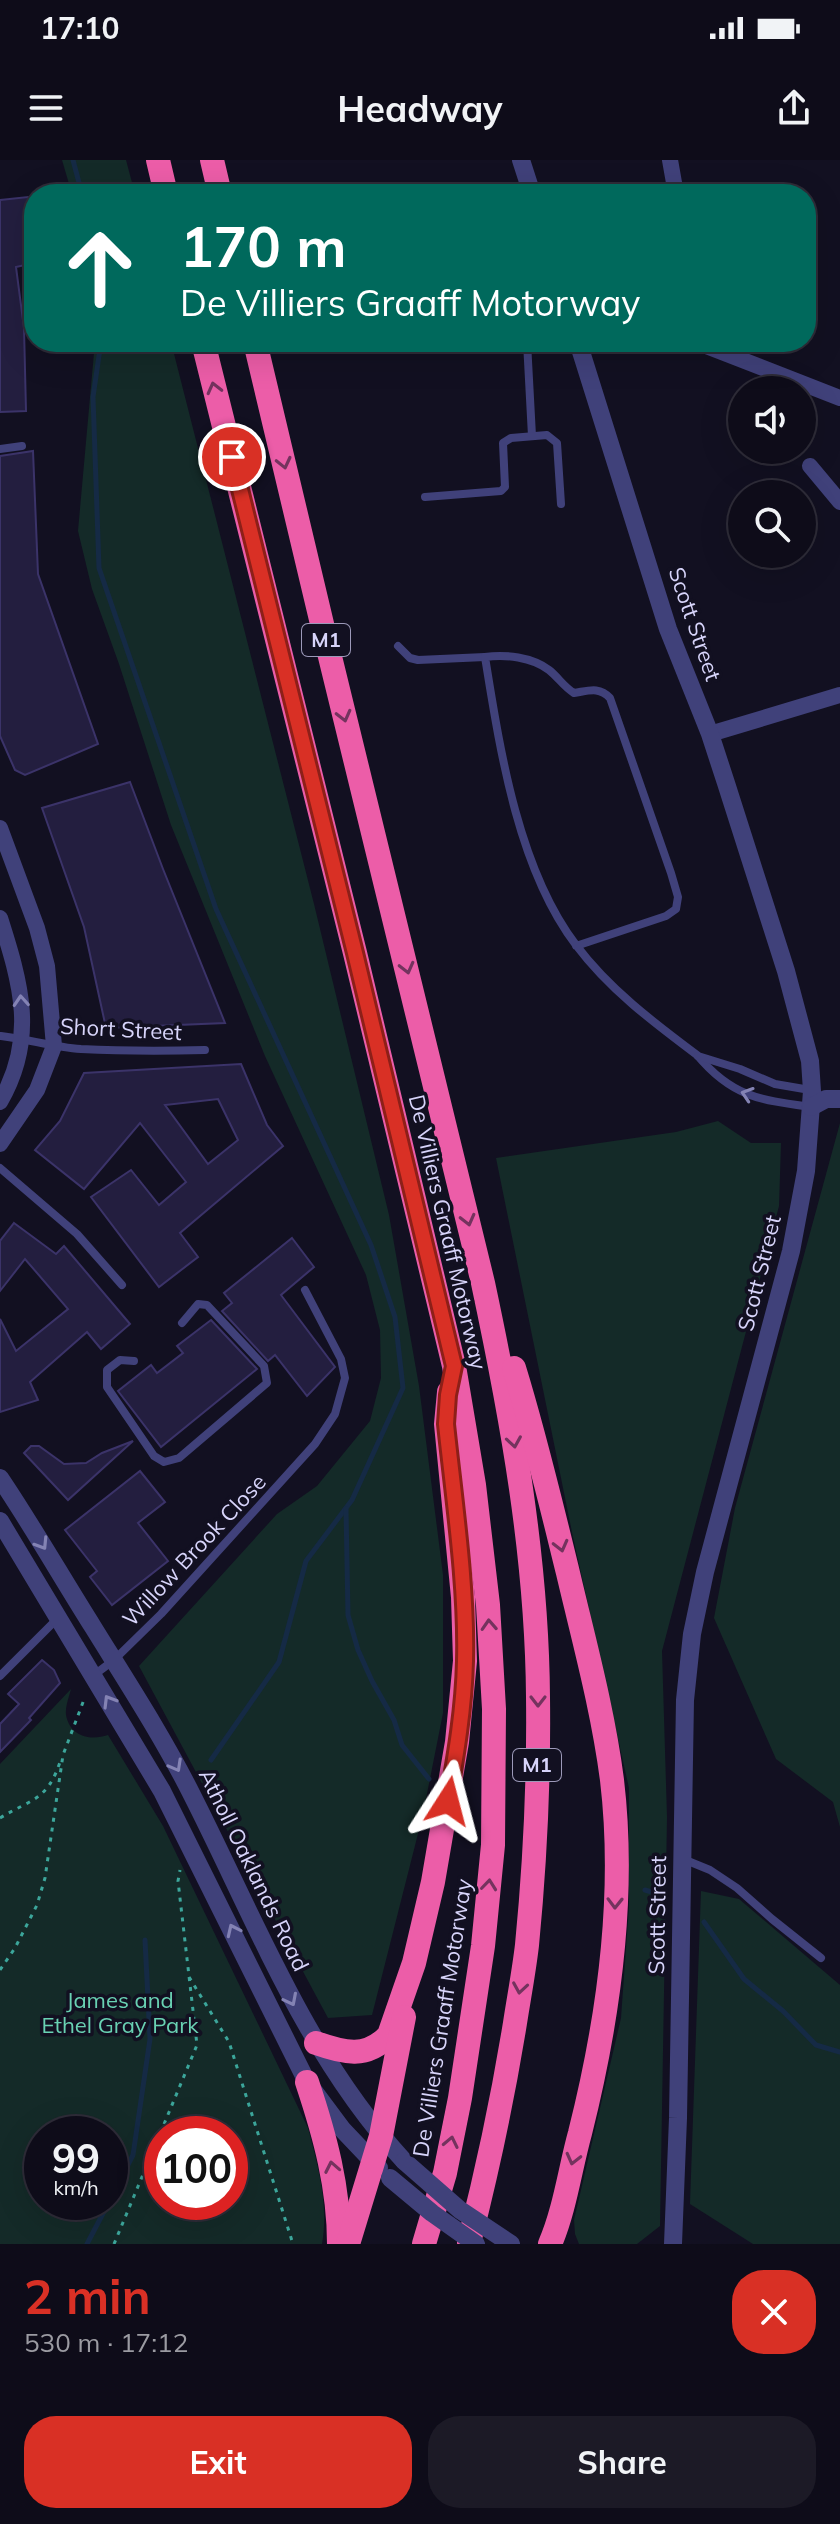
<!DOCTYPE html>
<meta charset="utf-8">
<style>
body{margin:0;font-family:Mulish,sans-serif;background:#1c1a26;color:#f1f3f6;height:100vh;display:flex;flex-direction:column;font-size:30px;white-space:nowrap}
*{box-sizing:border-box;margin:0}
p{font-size:26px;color:#9b9ba2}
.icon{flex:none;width:44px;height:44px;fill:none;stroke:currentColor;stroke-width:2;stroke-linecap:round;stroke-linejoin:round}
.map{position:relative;height:2084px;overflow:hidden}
.drawer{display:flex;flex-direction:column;background:#0e0c19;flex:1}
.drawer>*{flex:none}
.guide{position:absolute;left:24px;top:24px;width:792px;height:168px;border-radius:32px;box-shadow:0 8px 32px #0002,0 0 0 2px #2e2c38;background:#00695c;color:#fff;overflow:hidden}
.fabs{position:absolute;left:728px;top:216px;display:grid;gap:16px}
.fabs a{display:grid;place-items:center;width:88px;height:88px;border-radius:50%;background:#0e0c19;box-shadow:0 8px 32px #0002,0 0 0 2px #2e2c38;font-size:40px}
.speed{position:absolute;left:24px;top:1956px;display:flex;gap:16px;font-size:40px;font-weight:700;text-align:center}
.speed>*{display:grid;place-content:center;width:104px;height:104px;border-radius:50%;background:#0e0c19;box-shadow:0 8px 32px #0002,0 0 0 2px #2e2c38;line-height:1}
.speed small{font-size:20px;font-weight:400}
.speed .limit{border:12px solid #d22;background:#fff;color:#111}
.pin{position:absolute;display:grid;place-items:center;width:68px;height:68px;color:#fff;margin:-34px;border:4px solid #fff;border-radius:50%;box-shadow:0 2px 8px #0007}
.me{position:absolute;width:88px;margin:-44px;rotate:9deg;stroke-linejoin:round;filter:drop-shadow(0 0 6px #0008)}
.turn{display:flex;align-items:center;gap:28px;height:168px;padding:0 24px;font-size:36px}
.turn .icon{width:104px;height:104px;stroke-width:2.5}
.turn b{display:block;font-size:56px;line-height:68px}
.round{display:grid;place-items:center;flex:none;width:84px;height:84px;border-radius:32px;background:#1c1a26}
.summary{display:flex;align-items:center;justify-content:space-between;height:136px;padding:0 24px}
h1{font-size:48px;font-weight:700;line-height:60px;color:#d93025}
.button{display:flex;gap:16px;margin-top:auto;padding:16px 24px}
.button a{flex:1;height:92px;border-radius:32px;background:#d93025;color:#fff;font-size:32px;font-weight:700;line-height:92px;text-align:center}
.button a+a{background:#1c1a26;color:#f1f3f6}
.status{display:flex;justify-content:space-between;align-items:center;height:56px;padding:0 40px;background:#0e0c19;direction:ltr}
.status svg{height:22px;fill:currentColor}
header{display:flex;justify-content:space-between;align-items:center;height:104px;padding:0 24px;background:#0e0c19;font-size:36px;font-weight:700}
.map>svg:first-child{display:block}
.green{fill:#142a28;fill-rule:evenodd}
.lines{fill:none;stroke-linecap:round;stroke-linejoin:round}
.stream{stroke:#152a45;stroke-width:5}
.building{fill:#231e3f;stroke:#3b3369;stroke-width:2;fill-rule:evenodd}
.path{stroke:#3ca69b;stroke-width:3;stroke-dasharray:4 6;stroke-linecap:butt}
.service{stroke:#40417a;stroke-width:8}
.minor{stroke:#40417a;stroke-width:16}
.tertiary{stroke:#40417a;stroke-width:18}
.motorway{stroke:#ec5da8;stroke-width:24}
.tertiary-bridge{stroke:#40417a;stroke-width:18}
.oneway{stroke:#74335e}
.oneway2{stroke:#8483b4}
.route-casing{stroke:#8d1f18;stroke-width:20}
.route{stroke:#d93025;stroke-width:14}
.labels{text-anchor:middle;stroke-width:7;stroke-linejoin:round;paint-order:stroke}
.shield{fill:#121021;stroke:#9c99b9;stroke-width:2}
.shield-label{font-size:20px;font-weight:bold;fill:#d7d4fa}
.street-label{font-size:22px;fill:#d7d4fa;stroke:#121021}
.park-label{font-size:22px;fill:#69d1b3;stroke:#121021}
</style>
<div class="status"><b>17:10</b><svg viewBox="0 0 49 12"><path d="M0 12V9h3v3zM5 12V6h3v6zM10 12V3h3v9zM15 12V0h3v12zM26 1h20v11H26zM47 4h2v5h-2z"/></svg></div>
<header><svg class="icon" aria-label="menu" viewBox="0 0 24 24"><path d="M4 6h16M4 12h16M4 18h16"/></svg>Headway<svg class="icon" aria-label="share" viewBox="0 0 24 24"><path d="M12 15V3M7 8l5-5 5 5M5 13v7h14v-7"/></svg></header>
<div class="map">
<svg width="840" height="2084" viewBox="0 0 840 2084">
<rect width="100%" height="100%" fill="#121021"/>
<g class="green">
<path d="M62,0H126L135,34H72Z"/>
<path d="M95,182H171L314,744L389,1055L419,1226L443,1415V1553L423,1654L372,1855L328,1858L139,1506L277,1354L317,1326L370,1261L381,1218L380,1170L366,1115L265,896L171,665L119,504L92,429L78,371Z"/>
<path d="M718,961L751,983H781L779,1046L662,1491L667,1657L660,2066L637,2084H579L575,2074L574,2060L621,1858L629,1747V1628L573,1377L496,998L676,972Z"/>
<path d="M840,963V1667L833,1642L776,1599L714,1458L735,1348Z"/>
<path d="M71,1529C69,1537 65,1547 66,1555C70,1577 91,1581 108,1575L163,1666L308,1968C318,2006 329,2045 322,2084H0V1604ZM42,1974H110V2042H42ZM162,1974H230V2042H162Z"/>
<path d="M701,1731L739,1739L840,1825V2084H753L690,2044Z"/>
</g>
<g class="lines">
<g class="stream">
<path d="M73,0L82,34"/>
<path d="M101,182L93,237L99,408L216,749L371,1085L395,1157L403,1228L352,1340L306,1401L279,1502L211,1600"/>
<path d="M346,1349L348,1455L358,1490L372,1521L394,1560L402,1585L429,1619"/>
<path d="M645,1730L662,1735"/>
<path d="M704,1762L744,1819L783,1851L816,1885L840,1892"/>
<path d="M110,2040L133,1995L150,1879L145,1780"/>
<path d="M87,2084L109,2042"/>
</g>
</g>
<g class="building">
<path d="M28,37L34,61V103L16,107L24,168L26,251L0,252V40Z"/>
<path d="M33,291L38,414L98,584L25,615L15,610L0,576V296Z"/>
<path d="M130,622L163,709L225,863L106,868L84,767L42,648Z"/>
<path d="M241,904L267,965L283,986L180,1073L198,1097L159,1127L91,1037L131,1010L159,1045L186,1022L140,963L84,1029L35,990L60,961L84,913ZM218,939L238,980L208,1004L165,945Z"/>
<path d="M14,1063L56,1094L64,1086L130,1164L101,1189L87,1172L30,1222L38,1240L0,1252V1159L16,1191L68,1149L25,1099L0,1131V1081Z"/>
<path d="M292,1078L314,1107L281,1135L335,1207L307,1236L275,1195L268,1201L222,1151L232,1143L224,1133Z"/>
<path d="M211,1160L257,1209L161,1287L118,1231L151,1205L157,1213L183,1193L177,1186Z"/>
<path d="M133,1281L68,1340L24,1293L31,1286H39L64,1304L86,1303L102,1293Z"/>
<path d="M140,1311L165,1342L138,1363L168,1401L112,1445L90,1417L97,1411L65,1370Z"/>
<path d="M42,1500L54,1510L60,1523L29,1558L31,1560L0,1592V1564L19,1544L8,1534Z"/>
</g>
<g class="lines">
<g class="path">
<path d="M0,1658C31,1639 47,1641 60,1602"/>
<path d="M0,1810L15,1788L37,1745L45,1718L63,1595L85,1537"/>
<path d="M189,1817L229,1882L293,2084"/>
<path d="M114,2084L197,1885L178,1721L180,1710"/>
</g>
<g class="service">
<path d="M333,182V184"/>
<path d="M527,182L532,276"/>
<path d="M0,289L22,286"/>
<path d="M425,337L501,331L505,327L503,283L511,278L547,275L557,283L561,344"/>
<path d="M398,486L410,498L418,500L485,497"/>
<path d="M576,786L666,756L676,749L678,737L671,713L610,538C599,526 588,531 574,533C564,527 558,517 549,510C532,497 505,494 485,497C500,590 518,709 576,785C609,829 653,862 697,895C732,937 760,940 811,947"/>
<path d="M1,876C28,879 53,887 81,889C122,891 164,891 205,890"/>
<path d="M698,896L740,909L775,924L810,930"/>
<path d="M0,1008L77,1074L122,1125"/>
<path d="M134,1201L120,1200L107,1210V1227L154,1296L164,1302L179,1298L267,1223L264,1206L207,1145L198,1144L182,1163"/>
<path d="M94,1515L114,1500L161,1454L315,1284L335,1254L345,1218L341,1199L305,1130"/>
<path d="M0,1516L58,1458"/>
<path d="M683,1699L710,1710L737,1728L772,1759L821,1798"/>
</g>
<g class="minor">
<path d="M670,0L676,34"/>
<path d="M696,182L840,238"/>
<path d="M810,306L840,342"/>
<path d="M710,574L840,535"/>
<path d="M0,668L37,768L47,806L54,886L37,930L0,984"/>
<path d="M0,758C21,824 37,878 0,942"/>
</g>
<g class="tertiary">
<path d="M521,0L532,34"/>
<path d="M578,182L668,469L710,574L726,623L786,811L810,901L812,931L806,1011L791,1091L705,1412L692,1474L685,1540L678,1958L673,2084"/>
<path d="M811,947L826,939H840"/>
<path d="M0,1318C33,1367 62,1418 93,1467C127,1522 163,1577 192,1635C256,1761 306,1895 404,2001"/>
<path d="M0,1361L162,1631L307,1922L342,1969L379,2008"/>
</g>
<g class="motorway">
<path d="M158,0L166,34"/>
<path d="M212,0L220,34"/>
<path d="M203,182L355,793L454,1206L474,1325L488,1445L494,1549L493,1685L483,1786L460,1938L445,2013L424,2084"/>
<path d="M255,182L323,468L483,1123C512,1259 537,1397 538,1537C539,1619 535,1703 527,1785C524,1811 519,1837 515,1863C503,1937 488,2008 469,2082"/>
<path d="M514,1208C535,1276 551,1344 568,1413C584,1481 603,1550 612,1620C626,1738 609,1858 580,1973C570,2009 565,2049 550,2084"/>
<path d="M316,1883C344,1893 367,1899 389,1875L414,1803L433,1722L457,1582L465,1501L463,1437L446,1264L449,1232"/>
<path d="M307,1922C325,1976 339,2027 339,2084"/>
<path d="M348,2084L381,1976L404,1857"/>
</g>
<g class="tertiary-bridge">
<path d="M404,2001L460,2050L511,2084"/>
<path d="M390,2018L432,2053L476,2084"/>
</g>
</g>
<defs><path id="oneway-chevron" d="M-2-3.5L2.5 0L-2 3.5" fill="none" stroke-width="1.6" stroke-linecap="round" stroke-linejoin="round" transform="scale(2)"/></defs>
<g class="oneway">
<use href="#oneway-chevron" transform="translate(214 228) rotate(-104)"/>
<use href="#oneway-chevron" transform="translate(284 303) rotate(77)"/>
<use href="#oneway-chevron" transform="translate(344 556) rotate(76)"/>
<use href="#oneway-chevron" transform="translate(407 808) rotate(76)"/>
<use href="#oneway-chevron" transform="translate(468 1060) rotate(76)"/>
<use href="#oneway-chevron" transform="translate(514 1282) rotate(81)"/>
<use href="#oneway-chevron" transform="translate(561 1386) rotate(76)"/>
<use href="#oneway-chevron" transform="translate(489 1465) rotate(-93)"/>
<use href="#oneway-chevron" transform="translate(538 1541) rotate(90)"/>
<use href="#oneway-chevron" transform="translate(489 1725) rotate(-84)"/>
<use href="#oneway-chevron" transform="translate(615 1743) rotate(91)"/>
<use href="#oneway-chevron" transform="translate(520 1828) rotate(99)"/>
<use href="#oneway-chevron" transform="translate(451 1982) rotate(-78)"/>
<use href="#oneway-chevron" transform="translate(573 1999) rotate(104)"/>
<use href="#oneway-chevron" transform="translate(332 2007) rotate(-101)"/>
</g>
<g class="oneway2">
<use href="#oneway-chevron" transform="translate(21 841) rotate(-94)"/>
<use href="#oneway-chevron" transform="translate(747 934) rotate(-162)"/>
<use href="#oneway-chevron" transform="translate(42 1384) rotate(58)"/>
<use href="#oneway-chevron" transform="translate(109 1541) rotate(-121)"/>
<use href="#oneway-chevron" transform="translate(176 1606) rotate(61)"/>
<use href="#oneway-chevron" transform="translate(233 1770) rotate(-115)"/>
<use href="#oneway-chevron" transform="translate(291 1840) rotate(63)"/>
</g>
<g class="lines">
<defs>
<path id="route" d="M232,297L355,793L454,1206L448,1235L446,1264C454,1340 467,1426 465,1501C464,1548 456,1595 448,1641"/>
</defs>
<use href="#route" class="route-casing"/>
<use href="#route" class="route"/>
</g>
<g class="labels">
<g class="shield">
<rect x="302" y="464" width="48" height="32" rx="6"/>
<rect x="513" y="1589" width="48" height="32" rx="6"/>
</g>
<g class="shield-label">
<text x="326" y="487">M1</text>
<text x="537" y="1612">M1</text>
</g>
<g class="street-label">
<text transform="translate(695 464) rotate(71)" y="8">Scott Street</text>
<text transform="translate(121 869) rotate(3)" y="8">Short Street</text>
<text transform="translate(448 1072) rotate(77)" y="8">De Villiers Graaff Motorway</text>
<text transform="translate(759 1113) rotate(-76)" y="8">Scott Street</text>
<text transform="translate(194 1390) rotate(-47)" y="8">Willow Brook Close</text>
<text transform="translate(254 1710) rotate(64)" y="8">Atholl Oaklands Road</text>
<text transform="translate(657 1755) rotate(-89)" y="8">Scott Street</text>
<text transform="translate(442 1858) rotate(-81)" y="8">De Villiers Graaff Motorway</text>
</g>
<g class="park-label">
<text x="120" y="1848">James and<tspan x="120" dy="25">Ethel Gray Park</tspan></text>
</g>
</g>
</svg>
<div class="fabs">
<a><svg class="icon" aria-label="sound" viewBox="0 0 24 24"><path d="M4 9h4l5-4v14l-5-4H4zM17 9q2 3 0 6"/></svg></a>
<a><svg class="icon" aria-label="search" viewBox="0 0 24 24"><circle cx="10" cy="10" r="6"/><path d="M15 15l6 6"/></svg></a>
</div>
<div class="speed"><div>99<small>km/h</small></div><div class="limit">100</div></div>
<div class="pin" style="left:232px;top:297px;background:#d93025"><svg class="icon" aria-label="arrive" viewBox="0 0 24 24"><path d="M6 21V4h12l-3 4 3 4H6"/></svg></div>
<svg class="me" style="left:448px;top:1641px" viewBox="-20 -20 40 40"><path d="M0-17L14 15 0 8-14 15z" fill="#d93025" stroke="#fff" stroke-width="4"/></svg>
<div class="guide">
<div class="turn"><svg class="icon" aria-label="ahead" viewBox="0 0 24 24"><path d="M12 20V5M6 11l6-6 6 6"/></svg><div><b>170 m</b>De Villiers Graaff Motorway</div></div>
</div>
</div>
<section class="drawer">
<div class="summary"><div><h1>2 min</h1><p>530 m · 17:12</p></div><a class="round" style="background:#d93025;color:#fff"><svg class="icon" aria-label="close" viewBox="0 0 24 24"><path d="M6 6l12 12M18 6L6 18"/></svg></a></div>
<div class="button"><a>Exit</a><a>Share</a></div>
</section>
